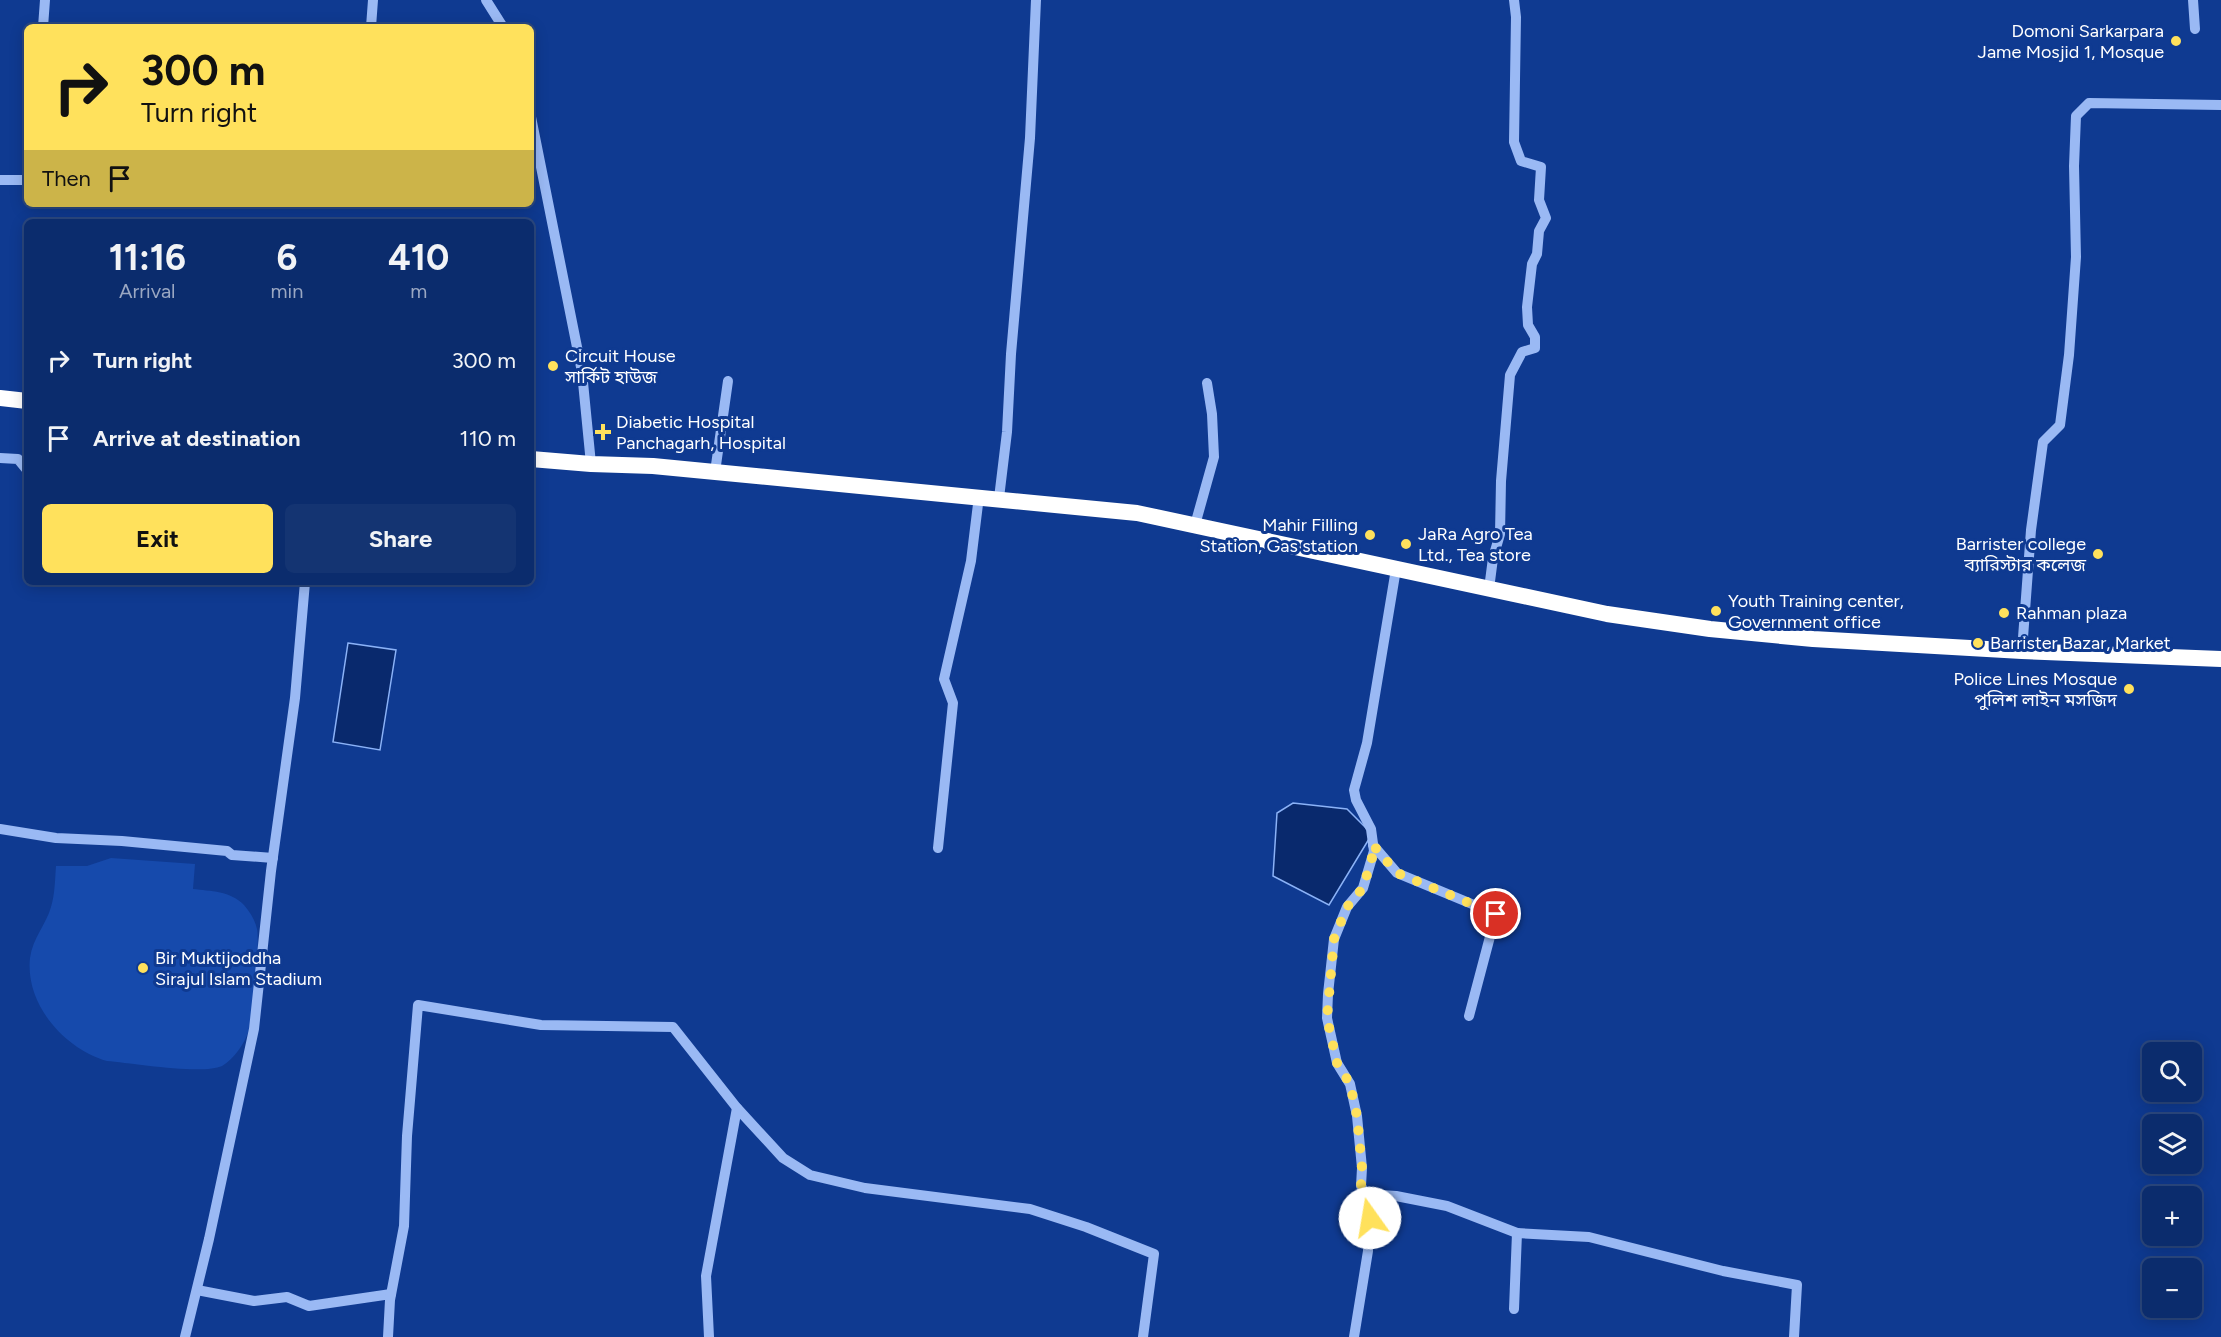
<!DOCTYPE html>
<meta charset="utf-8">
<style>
body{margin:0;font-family:Figtree,"Noto Sans Bengali",sans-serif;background:#143472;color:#f1f3f6;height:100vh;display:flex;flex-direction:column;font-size:22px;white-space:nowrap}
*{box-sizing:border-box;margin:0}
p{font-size:20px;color:#9aa7c2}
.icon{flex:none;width:33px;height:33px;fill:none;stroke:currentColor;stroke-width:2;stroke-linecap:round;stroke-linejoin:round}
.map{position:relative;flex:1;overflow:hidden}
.panel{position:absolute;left:24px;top:219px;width:510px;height:366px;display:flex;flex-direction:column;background:#0b2c6d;border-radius:9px;box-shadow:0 3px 15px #0003,0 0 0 2px #2b4880}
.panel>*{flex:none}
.hud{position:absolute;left:24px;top:24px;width:510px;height:183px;border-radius:9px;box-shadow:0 3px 15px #0003,0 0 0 2px #2b4880;background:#ffe15c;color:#111;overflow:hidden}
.buttons{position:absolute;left:2142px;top:1042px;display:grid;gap:12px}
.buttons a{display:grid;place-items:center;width:60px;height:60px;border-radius:9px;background:#0b2c6d;box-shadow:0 3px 15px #0003,0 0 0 2px #2b4880;font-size:30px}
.pin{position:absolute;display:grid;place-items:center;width:51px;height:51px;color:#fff;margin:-26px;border:3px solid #fff;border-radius:50%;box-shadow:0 2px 6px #0007}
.me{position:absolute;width:66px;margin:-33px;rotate:347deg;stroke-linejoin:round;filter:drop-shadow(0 0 4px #0008)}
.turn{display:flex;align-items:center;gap:21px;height:126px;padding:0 18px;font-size:27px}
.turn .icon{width:78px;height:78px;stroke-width:2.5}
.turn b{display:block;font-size:42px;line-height:51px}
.then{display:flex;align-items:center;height:57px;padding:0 18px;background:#0003;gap:12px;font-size:22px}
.eta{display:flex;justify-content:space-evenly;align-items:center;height:102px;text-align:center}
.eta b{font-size:36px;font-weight:700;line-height:42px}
.primary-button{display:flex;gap:12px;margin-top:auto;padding:12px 18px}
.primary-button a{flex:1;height:69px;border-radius:9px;background:#ffe15c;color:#111;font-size:24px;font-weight:700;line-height:69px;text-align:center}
.primary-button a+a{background:#143472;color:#f1f3f6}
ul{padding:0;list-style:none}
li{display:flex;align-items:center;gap:18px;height:78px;padding:0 18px}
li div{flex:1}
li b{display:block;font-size:22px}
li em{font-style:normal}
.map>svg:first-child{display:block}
.green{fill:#164aac}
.water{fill:#09296d;stroke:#8bb2f7;stroke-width:1.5}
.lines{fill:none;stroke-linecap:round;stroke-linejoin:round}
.minor{stroke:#9ab9f4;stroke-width:10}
.highway{stroke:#fff;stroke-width:16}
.route{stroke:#ffe15c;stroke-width:10;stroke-dasharray:0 18}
.poi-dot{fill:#ffe15c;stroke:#0f3a91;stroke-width:2}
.labels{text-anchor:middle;stroke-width:6;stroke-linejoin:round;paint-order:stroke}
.poi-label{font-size:18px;fill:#fff;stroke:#0f3a91;text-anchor:start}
</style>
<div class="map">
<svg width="2221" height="1337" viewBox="0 0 2221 1337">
<rect width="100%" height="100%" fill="#0f3a91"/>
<path class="green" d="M111,858L195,864L193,889C210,891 231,891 244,905C250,912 255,920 257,929C260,943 253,1015 249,1030C245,1043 234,1059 222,1066C202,1075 132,1063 107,1061C65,1049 25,1005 30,958C33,937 46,925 51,907C55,894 55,879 56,866H87Z"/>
<g class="water">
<path d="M348,643L396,650L380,750L333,742Z"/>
<path d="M1293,803L1347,809L1372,834L1329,905L1273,876L1277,813Z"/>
</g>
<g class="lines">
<g class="minor">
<path d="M486,0L503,27"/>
<path d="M2193,0L2195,29"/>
<path d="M43,27L45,0"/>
<path d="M371,27L373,0"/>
<path d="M531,117L582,372L591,464"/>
<path d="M0,180H27"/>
<path d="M0,458L18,459L27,470"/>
<path d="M715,472L728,381"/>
<path d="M999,498L1007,432L1011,354L1030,138L1036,0"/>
<path d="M1195,525L1214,457L1212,414L1207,383"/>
<path d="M1489,589L1493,558L1500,534L1501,481L1510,375L1522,352L1535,348V337L1528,325L1527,307L1532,264L1537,254L1539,231L1546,218L1539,200L1541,167L1521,161L1514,142L1516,17L1514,0"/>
<path d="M2022,651L2031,530L2043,442L2060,425L2069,355L2076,257L2074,166L2076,116L2089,103L2221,105"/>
<path d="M0,829L56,838L122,841L227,851L232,855L273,858"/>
<path d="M1373,845L1397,873L1496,914L1469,1016"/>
<path d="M938,848L953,703L944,679L971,561L979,496"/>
<path d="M1365,1194L1396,1196L1447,1206L1517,1233L1514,1309"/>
<path d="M1517,1233L1589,1237L1723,1271L1797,1285L1794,1337"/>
<path d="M197,1290L254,1301L287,1297L309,1306L391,1294"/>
<path d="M185,1337L209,1239L254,1029L271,871L295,698L305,582"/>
<path d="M388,1337L390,1300L404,1226L407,1136L418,1005L541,1025L673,1027L737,1108L783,1158L810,1175L865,1188L1030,1209L1086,1227L1154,1254L1143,1337"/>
<path d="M709,1337L706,1276L737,1108"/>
<path d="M1354,1337L1368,1251L1370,1202L1361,1186L1362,1168L1357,1116L1350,1084L1337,1063L1327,1018L1328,994L1334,939L1347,907L1363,888L1374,851L1371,829L1356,800L1354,790L1367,743L1396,569"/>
</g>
<g class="highway">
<path d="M0,398L27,401"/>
<path d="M531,459L591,464L653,466L1137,513L1607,614L1710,629L1813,639L2022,651L2221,659"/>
</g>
</g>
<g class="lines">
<path class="route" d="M1370,1218V1202L1361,1186L1362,1168L1357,1116L1350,1084L1337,1063L1327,1018L1334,939L1347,907L1363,888L1374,851L1373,845L1397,873L1496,914"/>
</g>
<g class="poi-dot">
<circle cx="2176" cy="41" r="6"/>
<circle cx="553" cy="366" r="6"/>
<path d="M600 423h6v6h6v6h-6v6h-6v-6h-6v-6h6z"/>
<circle cx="1370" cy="535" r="6"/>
<circle cx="1406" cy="544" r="6"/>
<circle cx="2098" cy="554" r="6"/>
<circle cx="1716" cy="611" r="6"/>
<circle cx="2004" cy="613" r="6"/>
<circle cx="1978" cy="643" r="6"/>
<circle cx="2129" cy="689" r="6"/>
<circle cx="143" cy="968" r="6"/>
</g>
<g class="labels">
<g class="poi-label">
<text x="2164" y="37" text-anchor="end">Domoni Sarkarpara<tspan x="2164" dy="21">Jame Mosjid 1, Mosque</tspan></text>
<text x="565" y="362">Circuit House<tspan x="565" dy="21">সার্কিট হাউজ</tspan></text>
<text x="616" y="428">Diabetic Hospital<tspan x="616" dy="21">Panchagarh, Hospital</tspan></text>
<text x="1358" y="531" text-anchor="end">Mahir Filling<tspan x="1358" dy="21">Station, Gas station</tspan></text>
<text x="1418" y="540">JaRa Agro Tea<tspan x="1418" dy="21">Ltd., Tea store</tspan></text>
<text x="2086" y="550" text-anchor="end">Barrister college<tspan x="2086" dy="21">ব্যারিস্টার কলেজ</tspan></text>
<text x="1728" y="607">Youth Training center,<tspan x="1728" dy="21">Government office</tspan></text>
<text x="2016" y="619">Rahman plaza</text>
<text x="1990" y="649">Barrister Bazar, Market</text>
<text x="2117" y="685" text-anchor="end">Police Lines Mosque<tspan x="2117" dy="21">পুলিশ লাইন মসজিদ</tspan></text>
<text x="155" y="964">Bir Muktijoddha<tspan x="155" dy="21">Sirajul Islam Stadium</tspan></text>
</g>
</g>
</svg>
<div class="buttons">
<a><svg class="icon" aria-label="search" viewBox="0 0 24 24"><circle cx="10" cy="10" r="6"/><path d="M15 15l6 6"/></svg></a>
<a><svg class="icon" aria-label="layers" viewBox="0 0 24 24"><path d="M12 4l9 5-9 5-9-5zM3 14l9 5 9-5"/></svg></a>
<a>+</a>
<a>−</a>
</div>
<div class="pin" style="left:1496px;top:914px;background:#d93025"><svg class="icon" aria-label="arrive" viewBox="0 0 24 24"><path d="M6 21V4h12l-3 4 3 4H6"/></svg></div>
<svg class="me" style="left:1370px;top:1218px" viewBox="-20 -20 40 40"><circle r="19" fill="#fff"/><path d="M0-13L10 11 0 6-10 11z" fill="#ffe15c"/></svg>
<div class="hud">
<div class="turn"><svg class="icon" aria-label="right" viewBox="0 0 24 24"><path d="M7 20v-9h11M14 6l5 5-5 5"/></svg><div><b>300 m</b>Turn right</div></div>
<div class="then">Then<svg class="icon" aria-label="arrive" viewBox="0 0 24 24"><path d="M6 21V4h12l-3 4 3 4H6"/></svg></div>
</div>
<section class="panel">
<div class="eta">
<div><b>11:16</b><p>Arrival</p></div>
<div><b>6</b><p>min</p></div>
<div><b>410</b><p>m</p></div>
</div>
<ul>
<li><svg class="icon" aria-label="right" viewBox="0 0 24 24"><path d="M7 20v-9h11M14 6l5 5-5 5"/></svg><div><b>Turn right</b></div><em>300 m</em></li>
<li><svg class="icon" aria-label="arrive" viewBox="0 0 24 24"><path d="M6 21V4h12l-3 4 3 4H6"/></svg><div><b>Arrive at destination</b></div><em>110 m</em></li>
</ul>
<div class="primary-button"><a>Exit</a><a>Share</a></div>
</section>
</div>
